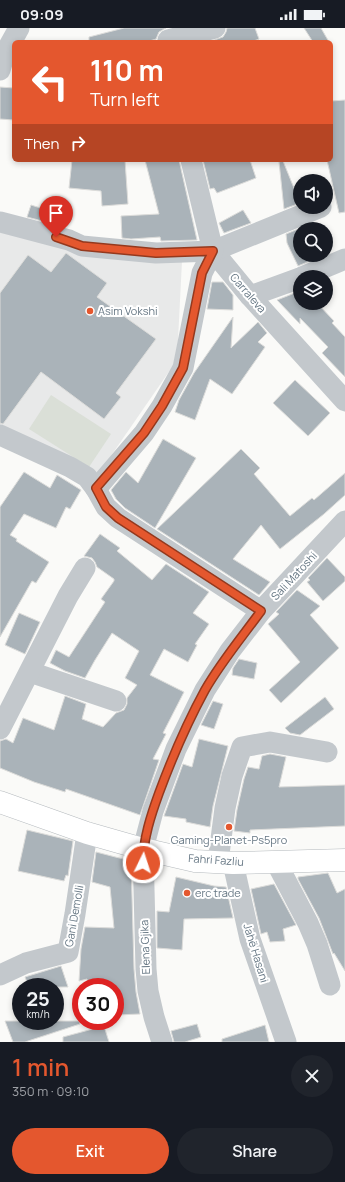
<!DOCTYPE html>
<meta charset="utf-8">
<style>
body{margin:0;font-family:Manrope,sans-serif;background:#20242c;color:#f1f3f6;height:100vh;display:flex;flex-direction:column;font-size:15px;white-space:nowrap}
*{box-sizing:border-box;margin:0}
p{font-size:13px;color:#9ea1a6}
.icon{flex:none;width:22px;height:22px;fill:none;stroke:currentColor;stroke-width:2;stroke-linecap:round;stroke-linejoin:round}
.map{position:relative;height:1014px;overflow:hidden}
.side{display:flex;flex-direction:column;background:#171b24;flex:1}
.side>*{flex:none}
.guide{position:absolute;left:12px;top:12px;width:321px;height:122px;border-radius:6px;box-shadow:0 2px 6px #0003;background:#e4572e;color:#fff;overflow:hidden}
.controls{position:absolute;left:293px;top:146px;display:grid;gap:8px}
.controls a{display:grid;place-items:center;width:40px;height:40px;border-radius:50%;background:#171b24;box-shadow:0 2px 6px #0003;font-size:20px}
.speed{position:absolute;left:12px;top:950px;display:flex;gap:8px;font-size:20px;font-weight:700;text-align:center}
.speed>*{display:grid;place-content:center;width:52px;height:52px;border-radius:50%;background:#171b24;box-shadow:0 2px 6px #0003;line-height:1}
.speed small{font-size:10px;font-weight:400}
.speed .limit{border:6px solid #d22;background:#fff;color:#111}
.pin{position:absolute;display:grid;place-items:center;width:34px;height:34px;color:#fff;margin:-41px -17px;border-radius:50% 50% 50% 0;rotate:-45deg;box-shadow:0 0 4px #0007}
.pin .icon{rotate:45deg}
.me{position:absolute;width:44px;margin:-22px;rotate:4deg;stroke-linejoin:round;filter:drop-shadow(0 0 3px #0008)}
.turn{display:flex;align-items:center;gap:14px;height:84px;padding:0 12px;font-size:18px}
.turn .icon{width:52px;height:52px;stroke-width:2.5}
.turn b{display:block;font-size:28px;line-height:34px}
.then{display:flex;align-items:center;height:38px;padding:0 12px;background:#0003;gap:8px;font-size:15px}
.round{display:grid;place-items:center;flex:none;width:42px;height:42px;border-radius:21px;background:#20242c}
.overview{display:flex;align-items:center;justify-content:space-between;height:68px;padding:0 12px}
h1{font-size:24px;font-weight:600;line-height:30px;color:#e4572e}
.action{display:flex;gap:8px;margin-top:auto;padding:8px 12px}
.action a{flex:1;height:46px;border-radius:24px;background:#e4572e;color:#fff;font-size:16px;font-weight:600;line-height:46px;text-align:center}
.action a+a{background:#20242c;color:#f1f3f6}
.status{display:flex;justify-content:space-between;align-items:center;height:28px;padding:0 20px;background:#171b24;direction:ltr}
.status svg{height:11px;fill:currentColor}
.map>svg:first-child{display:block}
.built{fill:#e8e9e9}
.green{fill:#dadfd7}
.building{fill:#aab3b9;stroke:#dcdcda}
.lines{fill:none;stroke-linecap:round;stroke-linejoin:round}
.major-casing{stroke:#b5babe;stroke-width:23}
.minor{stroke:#c3c8cc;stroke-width:21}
.major{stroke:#fff;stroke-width:22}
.route-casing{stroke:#94391e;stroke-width:10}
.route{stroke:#e4572e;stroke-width:7}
.poi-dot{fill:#e4572e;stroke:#fff;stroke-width:1.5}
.labels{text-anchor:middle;stroke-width:4;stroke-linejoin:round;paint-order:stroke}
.street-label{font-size:11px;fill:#657683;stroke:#fff}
.poi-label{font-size:11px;fill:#657683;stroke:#fff;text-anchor:start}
</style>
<div class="status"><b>09:09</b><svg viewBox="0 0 49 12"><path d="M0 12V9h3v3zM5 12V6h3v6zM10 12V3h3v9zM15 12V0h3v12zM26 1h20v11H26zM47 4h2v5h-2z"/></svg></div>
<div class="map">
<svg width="345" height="1014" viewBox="0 0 345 1014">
<rect width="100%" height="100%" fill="#fafaf8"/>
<path class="built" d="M0,201L182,233L177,332L97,448L0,400Z"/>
<path class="green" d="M51,367L111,406L89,439L29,401Z"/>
<g class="building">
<path d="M124,0H166L159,4L156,11L146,14H89V9Z"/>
<path d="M227,0H255L259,11L251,14H209L223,9L226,4Z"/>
<path d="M304,0H321L329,14H313Z"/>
<path d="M0,59L14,60V92L0,91Z"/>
<path d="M345,72V184L339,185L327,132H331V73Z"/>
<path d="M72,132H125L128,176L102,178L101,163L69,160Z"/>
<path d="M145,132H179L197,212L161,213L160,209L131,211L122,210L121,188L159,186Z"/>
<path d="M203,132H250L256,150L217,165L214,160L210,161Z"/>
<path d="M283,133L300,175L284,181L279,134Z"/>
<path d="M31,177L50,183L46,194L27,189Z"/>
<path d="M243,182L251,195L224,205L219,195Z"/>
<path d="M308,197L310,201H300V227H320L321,228L298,238L287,215L286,206Z"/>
<path d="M66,225L107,255L97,269L156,311L116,365L121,369L104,391L41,344L3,396L0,395V265L28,227L51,244Z"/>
<path d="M212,254H223L233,267V282L207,281Z"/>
<path d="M300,263V275H317L334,293L332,295L345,309V349L322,325L328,319L300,290V296L277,272Z"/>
<path d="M233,289L231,320L258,294L267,305L258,314L265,319L232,366L210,351L195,392L175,384L179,372L194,345Z"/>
<path d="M295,352L330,385L308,408L273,375Z"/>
<path d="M163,411L196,430L155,500L125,480L116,471L111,462L126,444L138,455Z"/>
<path d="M241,421L260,440L254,446L290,488L312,470L314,472L345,445V467L324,486L280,521L261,497L233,531L270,554L259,567L157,501Z"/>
<path d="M24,444L50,460L57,447L81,462L70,481L66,479L56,500L24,486L10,507L17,511L16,513L49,534L36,555L32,553L0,609V479Z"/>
<path d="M100,506L120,520L117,523L152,552L166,536L209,564L193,585L209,596L195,616L197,617L188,634L164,621L150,647L184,664L163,705L166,706L153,731L159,732L140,787L66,761L65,764L34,754L0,740V713L6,711L13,715L23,690L54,702L65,668L86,676L82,691L103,699L116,685L124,682L127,676V670L137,657L125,650L139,623L112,605L95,632L85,650L65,643L50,635L56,622L69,629L105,574L101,571L114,553V551L97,539L95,534L92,530L84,528Z"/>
<path d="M327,530L345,549V553L323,573L307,554L310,552L308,550Z"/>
<path d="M297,562L320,578L310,587L339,620L281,675L269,662L300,634L268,596L279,586L276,584Z"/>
<path d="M19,585L40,594L25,626L5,617Z"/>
<path d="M239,631L257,635L254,651L232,647L233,640Z"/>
<path d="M325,669L334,681L300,707L290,705L285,700Z"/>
<path d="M213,673L223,676L214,701L201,697Z"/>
<path d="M199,711L228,718L213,778L210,799L186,794V791L164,788L183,736L192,739Z"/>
<path d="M270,726L286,729L279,759L345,757V798L250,802V805L234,803L237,782L244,751L248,739L259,741L262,728Z"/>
<path d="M27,802L73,813L68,848L66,847L64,853L18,843Z"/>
<path d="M96,824L131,833L134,941L136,964L140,986L116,987L115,959H88L87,951L79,953L81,921L85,899L114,900L110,859L92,854Z"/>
<path d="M328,845L337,865L345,861V943L334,925L333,926L319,890L298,851V849Z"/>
<path d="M176,849L214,858L226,859L233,890L184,891L182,922L157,920V883L169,884Z"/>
<path d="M274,856L296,897L283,901L285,913L270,914L267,904L261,906L251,861Z"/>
<path d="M61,938L68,959H29L25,949Z"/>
<path d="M5,993H79L80,996L25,1014H13Z"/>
<path d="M197,996L201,1009L185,1014H174L171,1003Z"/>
<path d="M265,997L269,1014H222V1011Z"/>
<path d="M104,998L109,1014H63V1009Z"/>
</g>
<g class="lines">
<defs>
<path id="major" d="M0,774L87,805L143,821L195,833L233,835L345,832"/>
</defs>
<use href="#major" class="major-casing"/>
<g class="minor">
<path d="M168,12L215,0"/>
<path d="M0,42L5,25L19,0"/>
<path d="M191,132L213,223L250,268L345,373"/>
<path d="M0,194L69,212L82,218L156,225L213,223L321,179"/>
<path d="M302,249L345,231"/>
<path d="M250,268L300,250"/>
<path d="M0,407L70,439L87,449L96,461L106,479L118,490L261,583"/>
<path d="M96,461L144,405L162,378L183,340L202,245L213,223"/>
<path d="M30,644L116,673"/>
<path d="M0,701L68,568L85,540"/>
<path d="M218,834L225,780L232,748L242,719L270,714L327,724"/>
<path d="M276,834L308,895L317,916L330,957"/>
<path d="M233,835L250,911L286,1014"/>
<path d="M0,947L26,935L68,924L75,886L87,805"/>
<path d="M162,1014L154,989L148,963L146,941L143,821L153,783L176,721L205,662L230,623L261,583L345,493"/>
</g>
<use href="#major" class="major"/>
</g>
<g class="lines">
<defs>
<path id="route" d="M56,209L82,218L156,225L213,223L202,245L183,340L162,378L144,405L96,460L106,479L118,490L261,583C242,609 221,634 205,662C187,695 172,730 159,765C151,787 143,811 143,835"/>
</defs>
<use href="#route" class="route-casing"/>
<use href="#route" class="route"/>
</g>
<g class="poi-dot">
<circle cx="90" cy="283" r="4"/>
<circle cx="229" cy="799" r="4"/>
<circle cx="187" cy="865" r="4"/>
</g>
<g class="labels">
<g class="street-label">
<text transform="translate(248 265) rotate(49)" y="4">Carraleva</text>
<text transform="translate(294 548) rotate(-47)" y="4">Sali Matoshi</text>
<text transform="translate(216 832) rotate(4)" y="4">Fahri Fazliu</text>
<text transform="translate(74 888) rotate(-80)" y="4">Gani Demolli</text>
<text transform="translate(145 919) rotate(-92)" y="4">Elena Gjika</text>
<text transform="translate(256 925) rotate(73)" y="4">Jahë Hasani</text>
</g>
<g class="poi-label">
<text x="98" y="287">Asim Vokshi</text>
<text x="229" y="816" text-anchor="middle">Gaming-Planet-Ps5pro</text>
<text x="195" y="869">erc trade</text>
</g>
</g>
</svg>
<div class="controls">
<a><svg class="icon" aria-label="sound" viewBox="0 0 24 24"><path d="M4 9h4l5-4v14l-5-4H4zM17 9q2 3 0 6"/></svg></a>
<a><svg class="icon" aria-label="search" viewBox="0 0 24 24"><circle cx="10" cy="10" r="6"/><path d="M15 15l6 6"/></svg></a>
<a><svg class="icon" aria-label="layers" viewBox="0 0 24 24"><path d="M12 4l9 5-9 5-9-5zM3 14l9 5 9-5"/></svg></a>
</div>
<div class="speed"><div>25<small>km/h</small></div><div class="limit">30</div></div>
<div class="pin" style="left:56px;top:209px;background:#d93025"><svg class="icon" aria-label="arrive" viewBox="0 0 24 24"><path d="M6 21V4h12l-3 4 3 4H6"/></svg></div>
<svg class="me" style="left:143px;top:835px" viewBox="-20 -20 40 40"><circle r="17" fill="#e4572e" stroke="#fff" stroke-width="3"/><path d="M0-11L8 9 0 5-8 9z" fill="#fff"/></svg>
<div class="guide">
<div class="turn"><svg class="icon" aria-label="left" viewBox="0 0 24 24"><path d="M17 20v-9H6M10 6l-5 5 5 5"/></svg><div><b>110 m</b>Turn left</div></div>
<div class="then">Then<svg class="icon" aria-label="right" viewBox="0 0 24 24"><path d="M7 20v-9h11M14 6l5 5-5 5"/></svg></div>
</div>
</div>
<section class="side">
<div class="overview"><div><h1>1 min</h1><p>350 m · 09:10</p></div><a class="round"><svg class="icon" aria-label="close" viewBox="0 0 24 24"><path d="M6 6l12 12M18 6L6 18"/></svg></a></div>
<div class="action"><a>Exit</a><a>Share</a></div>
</section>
